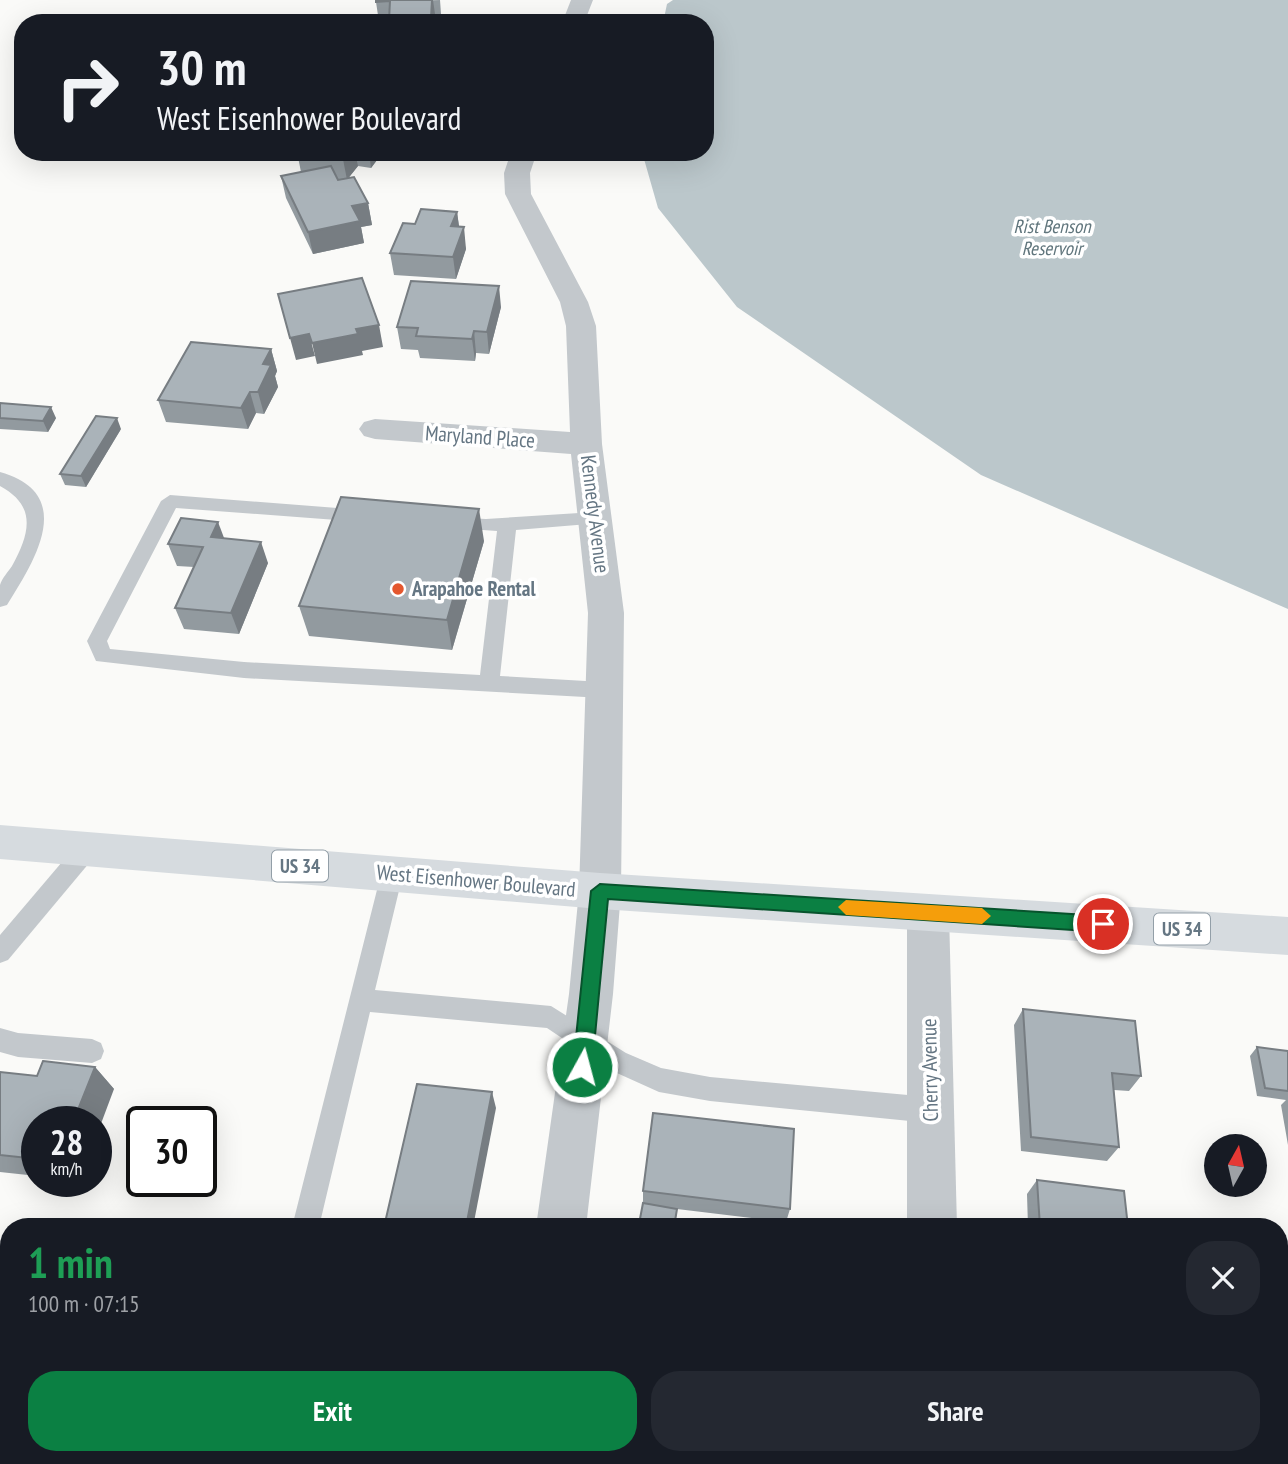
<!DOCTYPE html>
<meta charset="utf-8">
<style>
body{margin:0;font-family:"PT Sans Narrow",sans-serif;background:#242831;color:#f1f3f6;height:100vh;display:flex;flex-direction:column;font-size:26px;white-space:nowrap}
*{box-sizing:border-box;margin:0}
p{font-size:23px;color:#9ea1a6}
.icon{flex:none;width:38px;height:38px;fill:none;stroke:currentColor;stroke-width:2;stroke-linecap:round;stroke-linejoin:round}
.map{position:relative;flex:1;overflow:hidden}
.drawer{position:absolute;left:0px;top:1218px;width:1288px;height:247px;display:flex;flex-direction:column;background:#171b24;border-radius:28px 28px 0 0;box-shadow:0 7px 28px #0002}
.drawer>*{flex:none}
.banner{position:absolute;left:14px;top:14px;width:700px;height:147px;border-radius:28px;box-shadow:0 7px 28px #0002;background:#171b24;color:#f1f3f6;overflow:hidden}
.needle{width:46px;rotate:8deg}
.fabs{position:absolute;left:1204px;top:1134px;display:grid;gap:14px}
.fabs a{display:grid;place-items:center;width:63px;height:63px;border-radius:50%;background:#171b24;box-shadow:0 7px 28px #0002;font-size:35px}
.speed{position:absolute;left:21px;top:1106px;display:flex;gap:14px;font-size:35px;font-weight:700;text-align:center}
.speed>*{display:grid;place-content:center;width:91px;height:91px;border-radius:50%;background:#171b24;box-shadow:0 7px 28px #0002;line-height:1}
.speed small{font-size:18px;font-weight:400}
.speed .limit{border:4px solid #111;border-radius:10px;background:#fff;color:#111}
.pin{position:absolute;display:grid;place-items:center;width:60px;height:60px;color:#fff;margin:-30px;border:4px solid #fff;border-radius:50%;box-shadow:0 2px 7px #0007}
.me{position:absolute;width:77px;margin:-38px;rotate:7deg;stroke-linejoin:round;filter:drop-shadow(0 0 5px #0008)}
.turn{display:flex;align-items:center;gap:24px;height:147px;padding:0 28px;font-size:32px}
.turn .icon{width:91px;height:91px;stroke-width:2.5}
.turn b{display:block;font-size:49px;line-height:60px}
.round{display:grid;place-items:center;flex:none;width:74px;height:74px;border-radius:28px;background:#242831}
.summary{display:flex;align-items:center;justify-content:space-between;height:119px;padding:0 28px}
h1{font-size:42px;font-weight:700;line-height:52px;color:#1e9e55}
.action{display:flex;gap:14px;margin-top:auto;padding:14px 28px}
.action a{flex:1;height:80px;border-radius:28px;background:#0b8043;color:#fff;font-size:28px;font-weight:700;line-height:80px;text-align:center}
.action a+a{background:#242831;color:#f1f3f6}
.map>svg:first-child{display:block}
.water{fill:#bbc7cb}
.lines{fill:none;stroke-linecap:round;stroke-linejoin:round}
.service{fill:#c3c8cc;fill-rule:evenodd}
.minor{fill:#c3c8cc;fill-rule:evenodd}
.trunk{fill:#d6dbdf;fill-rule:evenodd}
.wall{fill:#929a9f}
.shaded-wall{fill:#777d82}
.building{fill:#aab3b9;stroke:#777d82;stroke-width:2}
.route{fill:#0b8043;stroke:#07532c;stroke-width:2}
.slow{fill:#f59e0b}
.poi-dot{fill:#e4572e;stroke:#fff;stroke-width:2.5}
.labels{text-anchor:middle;stroke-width:7;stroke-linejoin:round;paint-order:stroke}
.far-water-label{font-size:19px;font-style:italic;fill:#60757c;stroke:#fff}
.shield{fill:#fff;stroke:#939fa8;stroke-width:2}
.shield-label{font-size:19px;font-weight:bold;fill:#657683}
.street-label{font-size:21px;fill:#657683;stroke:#fff}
.poi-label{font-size:21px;font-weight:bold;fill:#657683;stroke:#fff;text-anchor:start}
</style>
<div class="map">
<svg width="1288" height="1464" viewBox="0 0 1288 1464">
<rect width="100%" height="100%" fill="#fafaf8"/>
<path class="water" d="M673,0H1288V609L981,475L737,307L658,208L642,152H705V23H663L667,4Z"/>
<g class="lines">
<g class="service">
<path d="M0,472C78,494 34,562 7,605L0,607C0,601 0,591 0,585C2,578 8,572 12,566C30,533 37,506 0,486Z"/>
<path d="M170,495L363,510L372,516L363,522L176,508L107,641L110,649L244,662L480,675L497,531L454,528L447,527L445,522L447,517L486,519L595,512L601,513L604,518L601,523L516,530L500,676L603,682L610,684L613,690L610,696L603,698L244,678L96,661L87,641L161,501Z"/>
<path d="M87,839L95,842L98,849L95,856L8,960L0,963V935L79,842Z"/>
<path d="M392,864L400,867L403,874L375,990L551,1006L626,1053L661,1068L710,1077L930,1097L939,1101L943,1110L939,1119L930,1123L710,1101L659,1092L608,1069L547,1028L370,1012L319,1227H292L381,874L384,867Z"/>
<path d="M0,1028L18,1033L92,1039L101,1043L104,1051L101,1059L92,1063L18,1057L0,1052Z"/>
</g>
<g class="minor">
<path d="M571,0H593L584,23H562Z"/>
<path d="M511,152H537L530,173L531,194L588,302L596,326L602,444L624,613L621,891L613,994L586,1227H536L569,994L579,891L588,613L571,454L375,439L364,436L359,429L364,422L375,419L570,432L566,326L560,302L505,194L504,173Z"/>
<path d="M928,894L943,900L949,913L957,1227H907V913L913,900Z"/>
<path d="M503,1456H557L555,1464H501Z"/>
<rect x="909" y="1456" width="54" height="8"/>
</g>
<path class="trunk" d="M0,825L600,873L1288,917V955L600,909L0,859Z"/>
</g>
<g class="wall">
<path d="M440,0L441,14H435L434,23L379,22L376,2Z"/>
<path d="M297,152H383L371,168L358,166L348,178L368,203L372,225L361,227L364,243L313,254L286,198L281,176L301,172Z"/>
<path d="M457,212L459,227L466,249L456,279L394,275L390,253L415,224Z"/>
<path d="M501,307L489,354L476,353L475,361L420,358L418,350L401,349L397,327Z"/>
<path d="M271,349L277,371L275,376L278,387L264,414L256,413L248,429L166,422L158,400Z"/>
<path d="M0,403L56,418L48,432L0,429Z"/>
<path d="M121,429L86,487L65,485L60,474Z"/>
<path d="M224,538L268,563L239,634L184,629L175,608L194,567L177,566L168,544Z"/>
<path d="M484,541L452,650L309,636L299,606Z"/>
<path d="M1023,1009L1141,1076L1129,1091L1114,1090L1119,1147L1107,1161L1021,1151L1014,1025Z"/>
<path d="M1257,1047L1288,1051V1145L1281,1105L1286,1100L1257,1096L1250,1056Z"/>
<path d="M95,1067L114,1089L37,1122V1176L0,1172V1072L37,1076Z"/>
<path d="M1037,1180L1128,1227H1028L1027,1194Z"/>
<path d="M643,1191L790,1209L786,1222L677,1209L675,1227H639L643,1203Z"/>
<path d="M728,1456H818V1458L832,1464H727Z"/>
<path d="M1041,1456H1166L1167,1464H1041Z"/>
</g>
<g class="shaded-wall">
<path d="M432,0H433L435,14L434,23H432L431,18Z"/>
<path d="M348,152H355L358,166L347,180L343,159Z"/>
<path d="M369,152H383L371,168Z"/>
<path d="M368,203L372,225L361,227L364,243L313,254L308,232L352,206Z"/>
<path d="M457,212L460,233L451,226Z"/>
<path d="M464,227L466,249L456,279L453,257Z"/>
<path d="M499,286L501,307L489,354L487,332Z"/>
<path d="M379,325L383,347L362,351L363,355L317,364L312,343L356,329Z"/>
<path d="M474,331L476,353L475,361L472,339Z"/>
<path d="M309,334L315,356L296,360L290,338Z"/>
<path d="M271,349L277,371L275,376L278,387L264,414L258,392L263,364Z"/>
<path d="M250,392L256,413L248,429L241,408Z"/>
<path d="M51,407L56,418L48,432L43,421Z"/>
<path d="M117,418L121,429L86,487L81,476Z"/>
<path d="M479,509L484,541L452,650L447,620Z"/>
<path d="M218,522L226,543L211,537Z"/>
<path d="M261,542L268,563L239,634L231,613Z"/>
<path d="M95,1067L114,1089L96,1137V1122H73Z"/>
<path d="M492,1092L496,1108L473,1227H466Z"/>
</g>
<g class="building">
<path d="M376,0H432L431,18L389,20L390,1L376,2Z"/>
<path d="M478,18L507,21L505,23H474Z"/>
<path d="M302,152H348L343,159Z"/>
<path d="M331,166L338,180L354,177L368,203L352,206L360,221L308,232L281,176Z"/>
<path d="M421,209L457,212L451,226L464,227L453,257L390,253L403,223L415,224Z"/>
<path d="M362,278L379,325L356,329L358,334L312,343L309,334L290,338L278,294Z"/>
<path d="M411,281L499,286L487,332L474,331L472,339L416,336L418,328L397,327Z"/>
<path d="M191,342L271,349L263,364L271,365L258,392H250L241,408L158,400Z"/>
<path d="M0,403L51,407L43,421L0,418Z"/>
<path d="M96,416L117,418L81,476L60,474Z"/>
<path d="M341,497L479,509L447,620L299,606Z"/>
<path d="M181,518L218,522L211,537L261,542L231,613L175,608L203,547L168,544Z"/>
<path d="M1023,1009L1135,1021L1141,1076L1112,1073L1119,1147L1031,1137Z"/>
<path d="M1257,1047L1288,1051V1091L1265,1088Z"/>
<path d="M43,1061L95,1067L73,1122H37V1159L0,1155V1072L37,1076Z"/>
<path d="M417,1084L492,1092L466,1227H384Z"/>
<path d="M653,1113L794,1129L790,1209L643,1191Z"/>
<path d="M1037,1180L1124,1191L1128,1227H1040Z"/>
<path d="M643,1203L677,1209L674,1227H654L639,1224Z"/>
<path d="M731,1456H818V1458L833,1460L832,1464H730Z"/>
<path d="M1059,1456H1166L1167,1464H1060Z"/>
</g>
<path class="route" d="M600,884L1103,916L1112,924L1103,932L608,899L592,1067L589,1073L582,1076L575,1073L573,1067L591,891Z"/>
<path class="slow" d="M846,900L982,908L991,916L982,924L846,915L838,907Z"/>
<circle class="poi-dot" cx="398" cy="589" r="7"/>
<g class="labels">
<g class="far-water-label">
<text x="1052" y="233">Rist Benson<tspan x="1052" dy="22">Reservoir</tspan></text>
</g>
<g class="shield">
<rect x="272" y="850.5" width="56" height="31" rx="5"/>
<rect x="1154" y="913.5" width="56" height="31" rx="5"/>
</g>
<g class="shield-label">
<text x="300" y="873">US 34</text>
<text x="1182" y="936">US 34</text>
</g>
<g class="street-label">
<text transform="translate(480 437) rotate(4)" y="7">Maryland Place</text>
<text transform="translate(595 514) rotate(83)" y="7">Kennedy Avenue</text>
<text transform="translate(476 881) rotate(5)" y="7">West Eisenhower Boulevard</text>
<text transform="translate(930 1070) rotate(-91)" y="7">Cherry Avenue</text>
</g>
<g class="poi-label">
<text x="412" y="596">Arapahoe Rental</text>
</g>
</g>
</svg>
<div class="fabs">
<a><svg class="needle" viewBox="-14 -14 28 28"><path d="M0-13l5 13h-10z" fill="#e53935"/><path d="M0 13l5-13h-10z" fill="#9ea1a6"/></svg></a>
</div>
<div class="speed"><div>28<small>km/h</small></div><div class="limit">30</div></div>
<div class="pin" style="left:1103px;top:924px;background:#d93025"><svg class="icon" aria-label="arrive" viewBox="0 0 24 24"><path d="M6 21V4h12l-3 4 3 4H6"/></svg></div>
<svg class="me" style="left:582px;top:1067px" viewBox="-20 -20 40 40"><circle r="17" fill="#0b8043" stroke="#fff" stroke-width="3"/><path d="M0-11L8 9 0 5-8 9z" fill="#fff"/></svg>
<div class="banner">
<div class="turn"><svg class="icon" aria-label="right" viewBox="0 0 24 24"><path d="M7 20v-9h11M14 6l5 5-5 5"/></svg><div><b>30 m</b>West Eisenhower Boulevard</div></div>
</div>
<section class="drawer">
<div class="summary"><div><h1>1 min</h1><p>100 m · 07:15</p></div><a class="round"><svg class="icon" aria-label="close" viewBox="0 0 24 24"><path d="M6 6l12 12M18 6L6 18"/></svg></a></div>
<div class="action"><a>Exit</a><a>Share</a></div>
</section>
</div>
